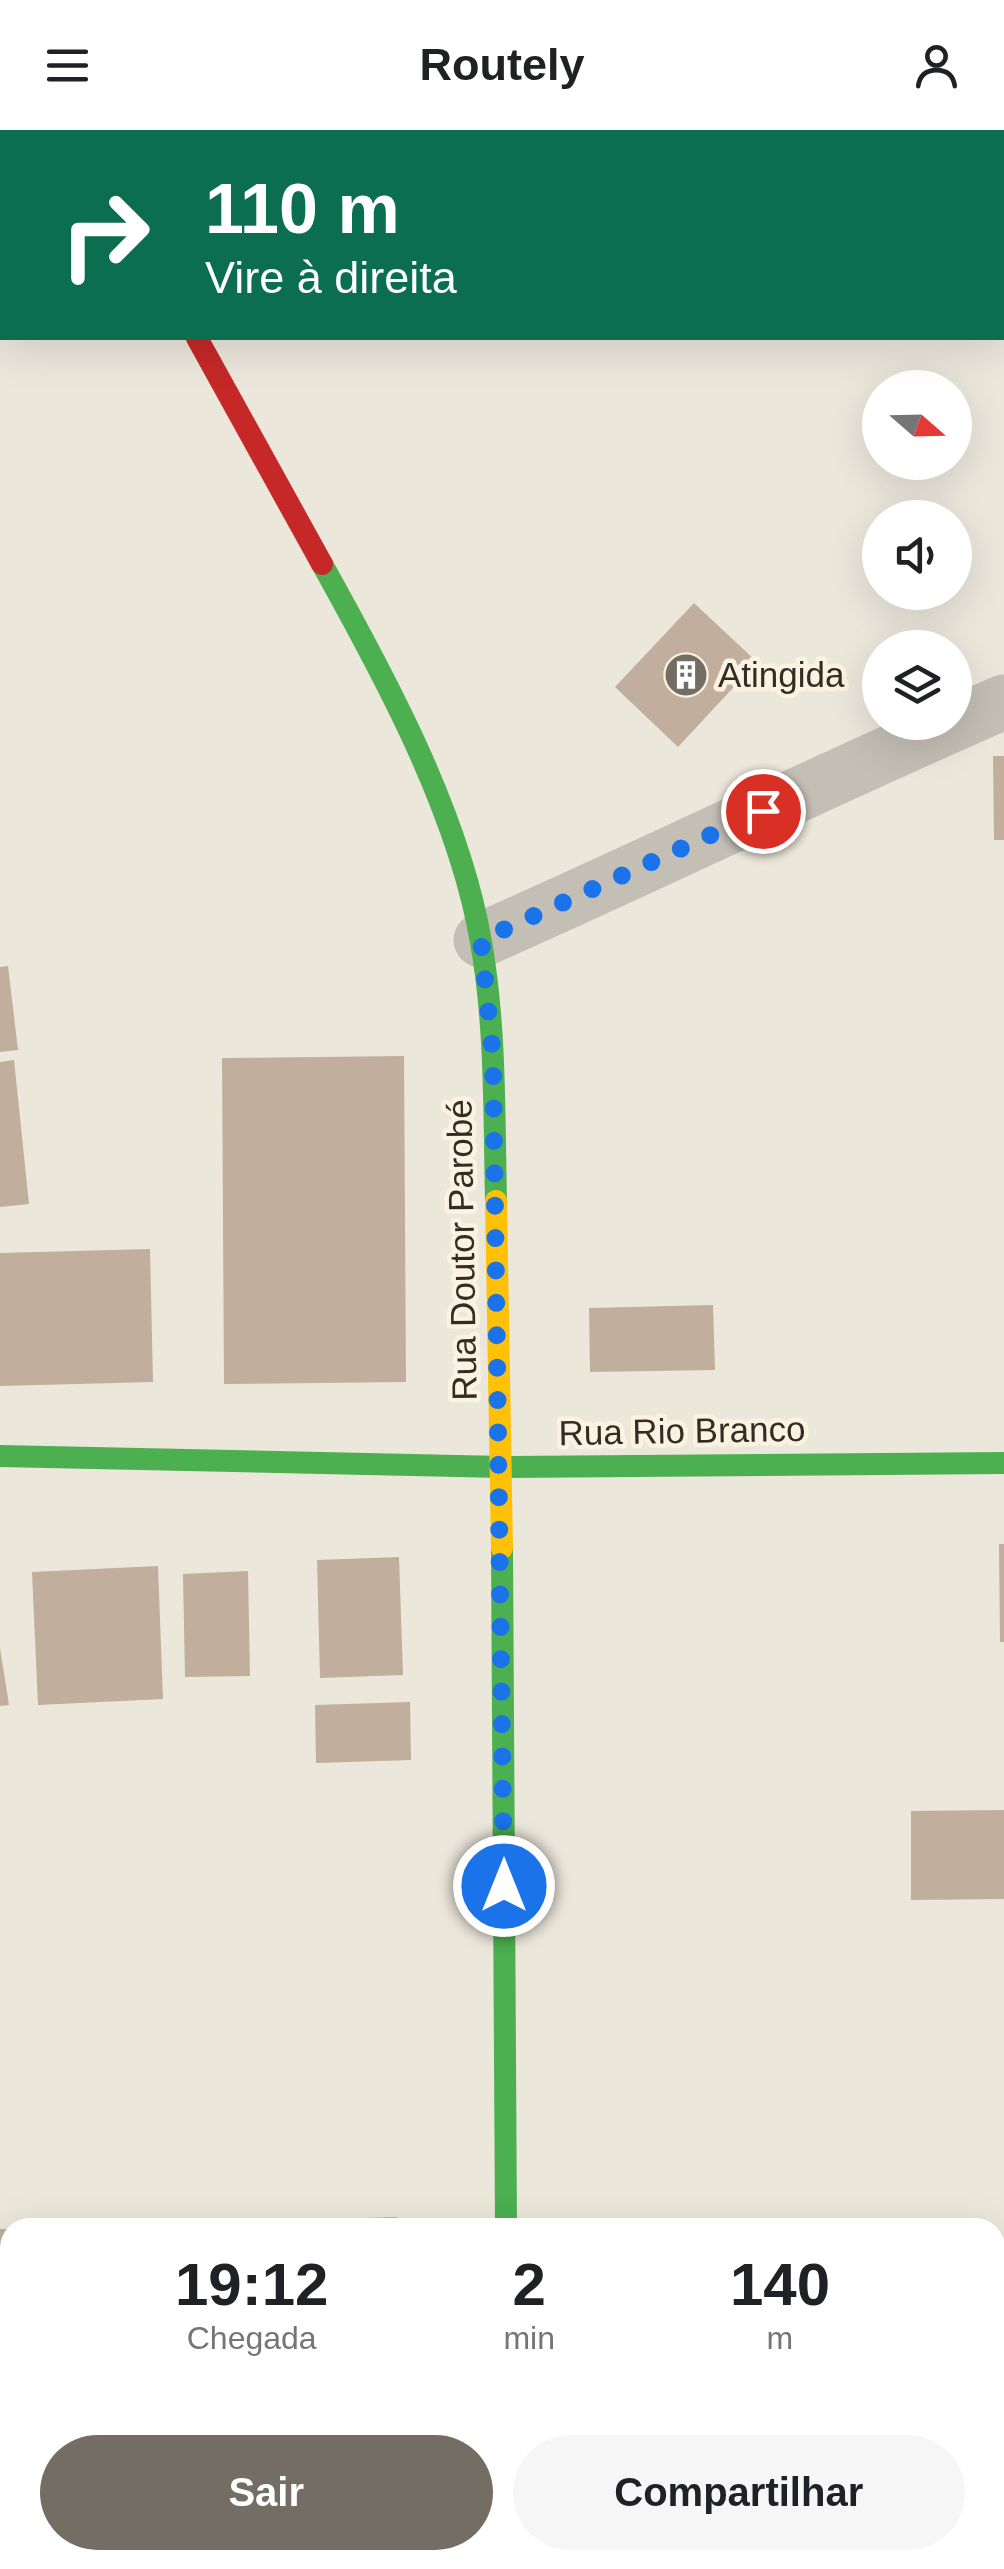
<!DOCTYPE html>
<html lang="pt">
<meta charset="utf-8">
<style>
body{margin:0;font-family:Helvetica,sans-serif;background:#f6f6f6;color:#202124;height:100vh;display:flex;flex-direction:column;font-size:38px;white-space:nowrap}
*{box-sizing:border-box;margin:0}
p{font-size:32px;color:#757577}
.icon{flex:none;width:55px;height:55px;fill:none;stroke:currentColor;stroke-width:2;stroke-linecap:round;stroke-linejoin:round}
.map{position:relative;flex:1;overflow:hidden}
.details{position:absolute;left:0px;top:2088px;width:1005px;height:352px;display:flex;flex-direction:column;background:#fff;border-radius:30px 30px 0 0;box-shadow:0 10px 40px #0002}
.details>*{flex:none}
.hud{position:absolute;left:0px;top:0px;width:1005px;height:210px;box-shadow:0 10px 40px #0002;background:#0b6e4f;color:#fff;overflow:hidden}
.needle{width:65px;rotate:110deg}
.fabs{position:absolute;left:862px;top:240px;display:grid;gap:20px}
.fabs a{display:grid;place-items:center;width:110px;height:110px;border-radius:50%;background:#fff;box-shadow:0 10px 40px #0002;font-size:50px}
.pin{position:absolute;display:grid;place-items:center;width:85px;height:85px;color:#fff;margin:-42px;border:5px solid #fff;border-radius:50%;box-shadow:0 2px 10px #0007}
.me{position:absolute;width:110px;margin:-55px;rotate:0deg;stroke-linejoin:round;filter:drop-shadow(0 0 8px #0008)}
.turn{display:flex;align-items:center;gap:35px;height:210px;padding:0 40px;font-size:45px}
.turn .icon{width:130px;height:130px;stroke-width:2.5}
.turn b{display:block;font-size:70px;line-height:85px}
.eta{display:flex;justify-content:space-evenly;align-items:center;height:170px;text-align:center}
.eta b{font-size:60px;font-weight:700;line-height:70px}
.primary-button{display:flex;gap:20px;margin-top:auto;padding:20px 40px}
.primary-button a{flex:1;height:115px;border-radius:60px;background:#746d64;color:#fff;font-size:40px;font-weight:700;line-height:115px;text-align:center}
.primary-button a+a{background:#f6f6f6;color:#202124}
header{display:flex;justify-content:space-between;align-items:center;height:130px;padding:0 40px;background:#fff;font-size:45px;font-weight:700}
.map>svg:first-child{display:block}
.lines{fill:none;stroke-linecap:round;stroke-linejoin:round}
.stream{stroke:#97b7be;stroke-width:18}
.building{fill:#c1ae9c}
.street{stroke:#c4bfb5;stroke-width:55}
.fast{stroke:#4caf50;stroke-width:22}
.slow{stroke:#ffc107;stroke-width:22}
.jam{stroke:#c62828;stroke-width:22}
.route{stroke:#1a73e8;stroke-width:18;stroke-dasharray:0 32.4}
.labels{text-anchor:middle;stroke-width:9;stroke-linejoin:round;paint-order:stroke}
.poi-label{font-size:35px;fill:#342c24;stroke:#faf3e1;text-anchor:start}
.street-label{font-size:35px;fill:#342c24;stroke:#faf3e1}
</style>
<header><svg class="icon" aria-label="menu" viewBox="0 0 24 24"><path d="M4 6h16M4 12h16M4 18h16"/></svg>Routely<svg class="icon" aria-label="person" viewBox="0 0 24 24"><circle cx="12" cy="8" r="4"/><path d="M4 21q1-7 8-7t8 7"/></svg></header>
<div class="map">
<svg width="1004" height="2439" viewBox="0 0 1004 2439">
<rect width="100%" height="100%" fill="#ece7db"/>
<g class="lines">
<g class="stream">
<path d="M628,0L629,2"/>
<path d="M865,2L869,0"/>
</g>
</g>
<g class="building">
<path d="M694,473L757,532L678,617L615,557Z"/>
<path d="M993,626H1004V710H994Z"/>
<path d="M8,836L18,920L0,922V837Z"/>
<path d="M404,926L406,1252L224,1254L222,928Z"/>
<path d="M14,930L29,1074L0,1077V932Z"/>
<path d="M150,1119L153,1252L0,1256V1123Z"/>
<path d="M713,1175L715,1240L590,1242L589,1178Z"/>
<path d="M999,1414H1004V1512H1000Z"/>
<path d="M399,1427L403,1545L320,1548L317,1430Z"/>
<path d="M158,1436L163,1569L38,1575L32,1442Z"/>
<path d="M248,1441L250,1546L185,1547L183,1444Z"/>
<path d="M0,1518L9,1575L0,1576Z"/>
<path d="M410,1572L411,1630L316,1633L315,1575Z"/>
<path d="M1004,1680V1769L911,1770V1681Z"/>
<path d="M397,2087V2098H159L158,2094Z"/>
<rect x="0" y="2099" width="10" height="185"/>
</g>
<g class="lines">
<path class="street" d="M481,810C656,733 828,648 1004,572"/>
<g class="fast">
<path d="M78,0L79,2"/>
<path d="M322,434C385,547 459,683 481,812C496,897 494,985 496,1071"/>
<path d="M0,1326L502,1337L1004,1333"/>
<path d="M502,1418L506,2098"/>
</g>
<g class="slow">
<path d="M496,1071L502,1418"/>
<path d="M509,2430V2439"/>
</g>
<path class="jam" d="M197,208L322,434"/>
</g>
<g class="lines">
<path class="route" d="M504,1756L493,926L481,810L763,681"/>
</g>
<defs>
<symbol id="building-disc" viewBox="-11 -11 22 22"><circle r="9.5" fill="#746d64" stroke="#faf3e1"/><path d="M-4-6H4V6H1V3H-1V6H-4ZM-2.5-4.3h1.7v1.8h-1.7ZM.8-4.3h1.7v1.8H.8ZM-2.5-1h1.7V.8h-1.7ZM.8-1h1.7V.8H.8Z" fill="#fff"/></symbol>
</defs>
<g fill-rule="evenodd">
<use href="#building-disc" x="661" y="520" width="50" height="50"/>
</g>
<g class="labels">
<g class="poi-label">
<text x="718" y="557">Atingida</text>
</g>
<g class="street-label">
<text transform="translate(462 1120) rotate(-91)" y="12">Rua Doutor Parobé</text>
<text transform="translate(682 1301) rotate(-1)" y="12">Rua Rio Branco</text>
</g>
</g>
</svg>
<div class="fabs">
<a><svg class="needle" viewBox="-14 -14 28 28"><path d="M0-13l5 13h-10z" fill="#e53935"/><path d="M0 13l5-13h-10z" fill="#757577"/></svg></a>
<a><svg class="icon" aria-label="sound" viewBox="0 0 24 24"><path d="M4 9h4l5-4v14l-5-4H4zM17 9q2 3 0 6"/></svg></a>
<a><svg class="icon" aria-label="layers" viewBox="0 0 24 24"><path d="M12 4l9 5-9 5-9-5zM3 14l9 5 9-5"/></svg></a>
</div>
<div class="pin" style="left:763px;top:681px;background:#d93025"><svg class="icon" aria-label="arrive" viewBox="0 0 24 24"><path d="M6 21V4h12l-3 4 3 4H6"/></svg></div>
<svg class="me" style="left:504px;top:1756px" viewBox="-20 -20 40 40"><circle r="17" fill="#1a73e8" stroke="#fff" stroke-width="3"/><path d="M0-11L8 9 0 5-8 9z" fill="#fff"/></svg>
<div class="hud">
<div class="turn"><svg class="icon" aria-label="right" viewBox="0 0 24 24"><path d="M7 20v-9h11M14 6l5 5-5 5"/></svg><div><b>110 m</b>Vire à direita</div></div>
</div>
<section class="details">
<div class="eta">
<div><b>19:12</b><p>Chegada</p></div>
<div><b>2</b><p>min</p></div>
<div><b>140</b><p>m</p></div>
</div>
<div class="primary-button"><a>Sair</a><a>Compartilhar</a></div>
</section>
</div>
